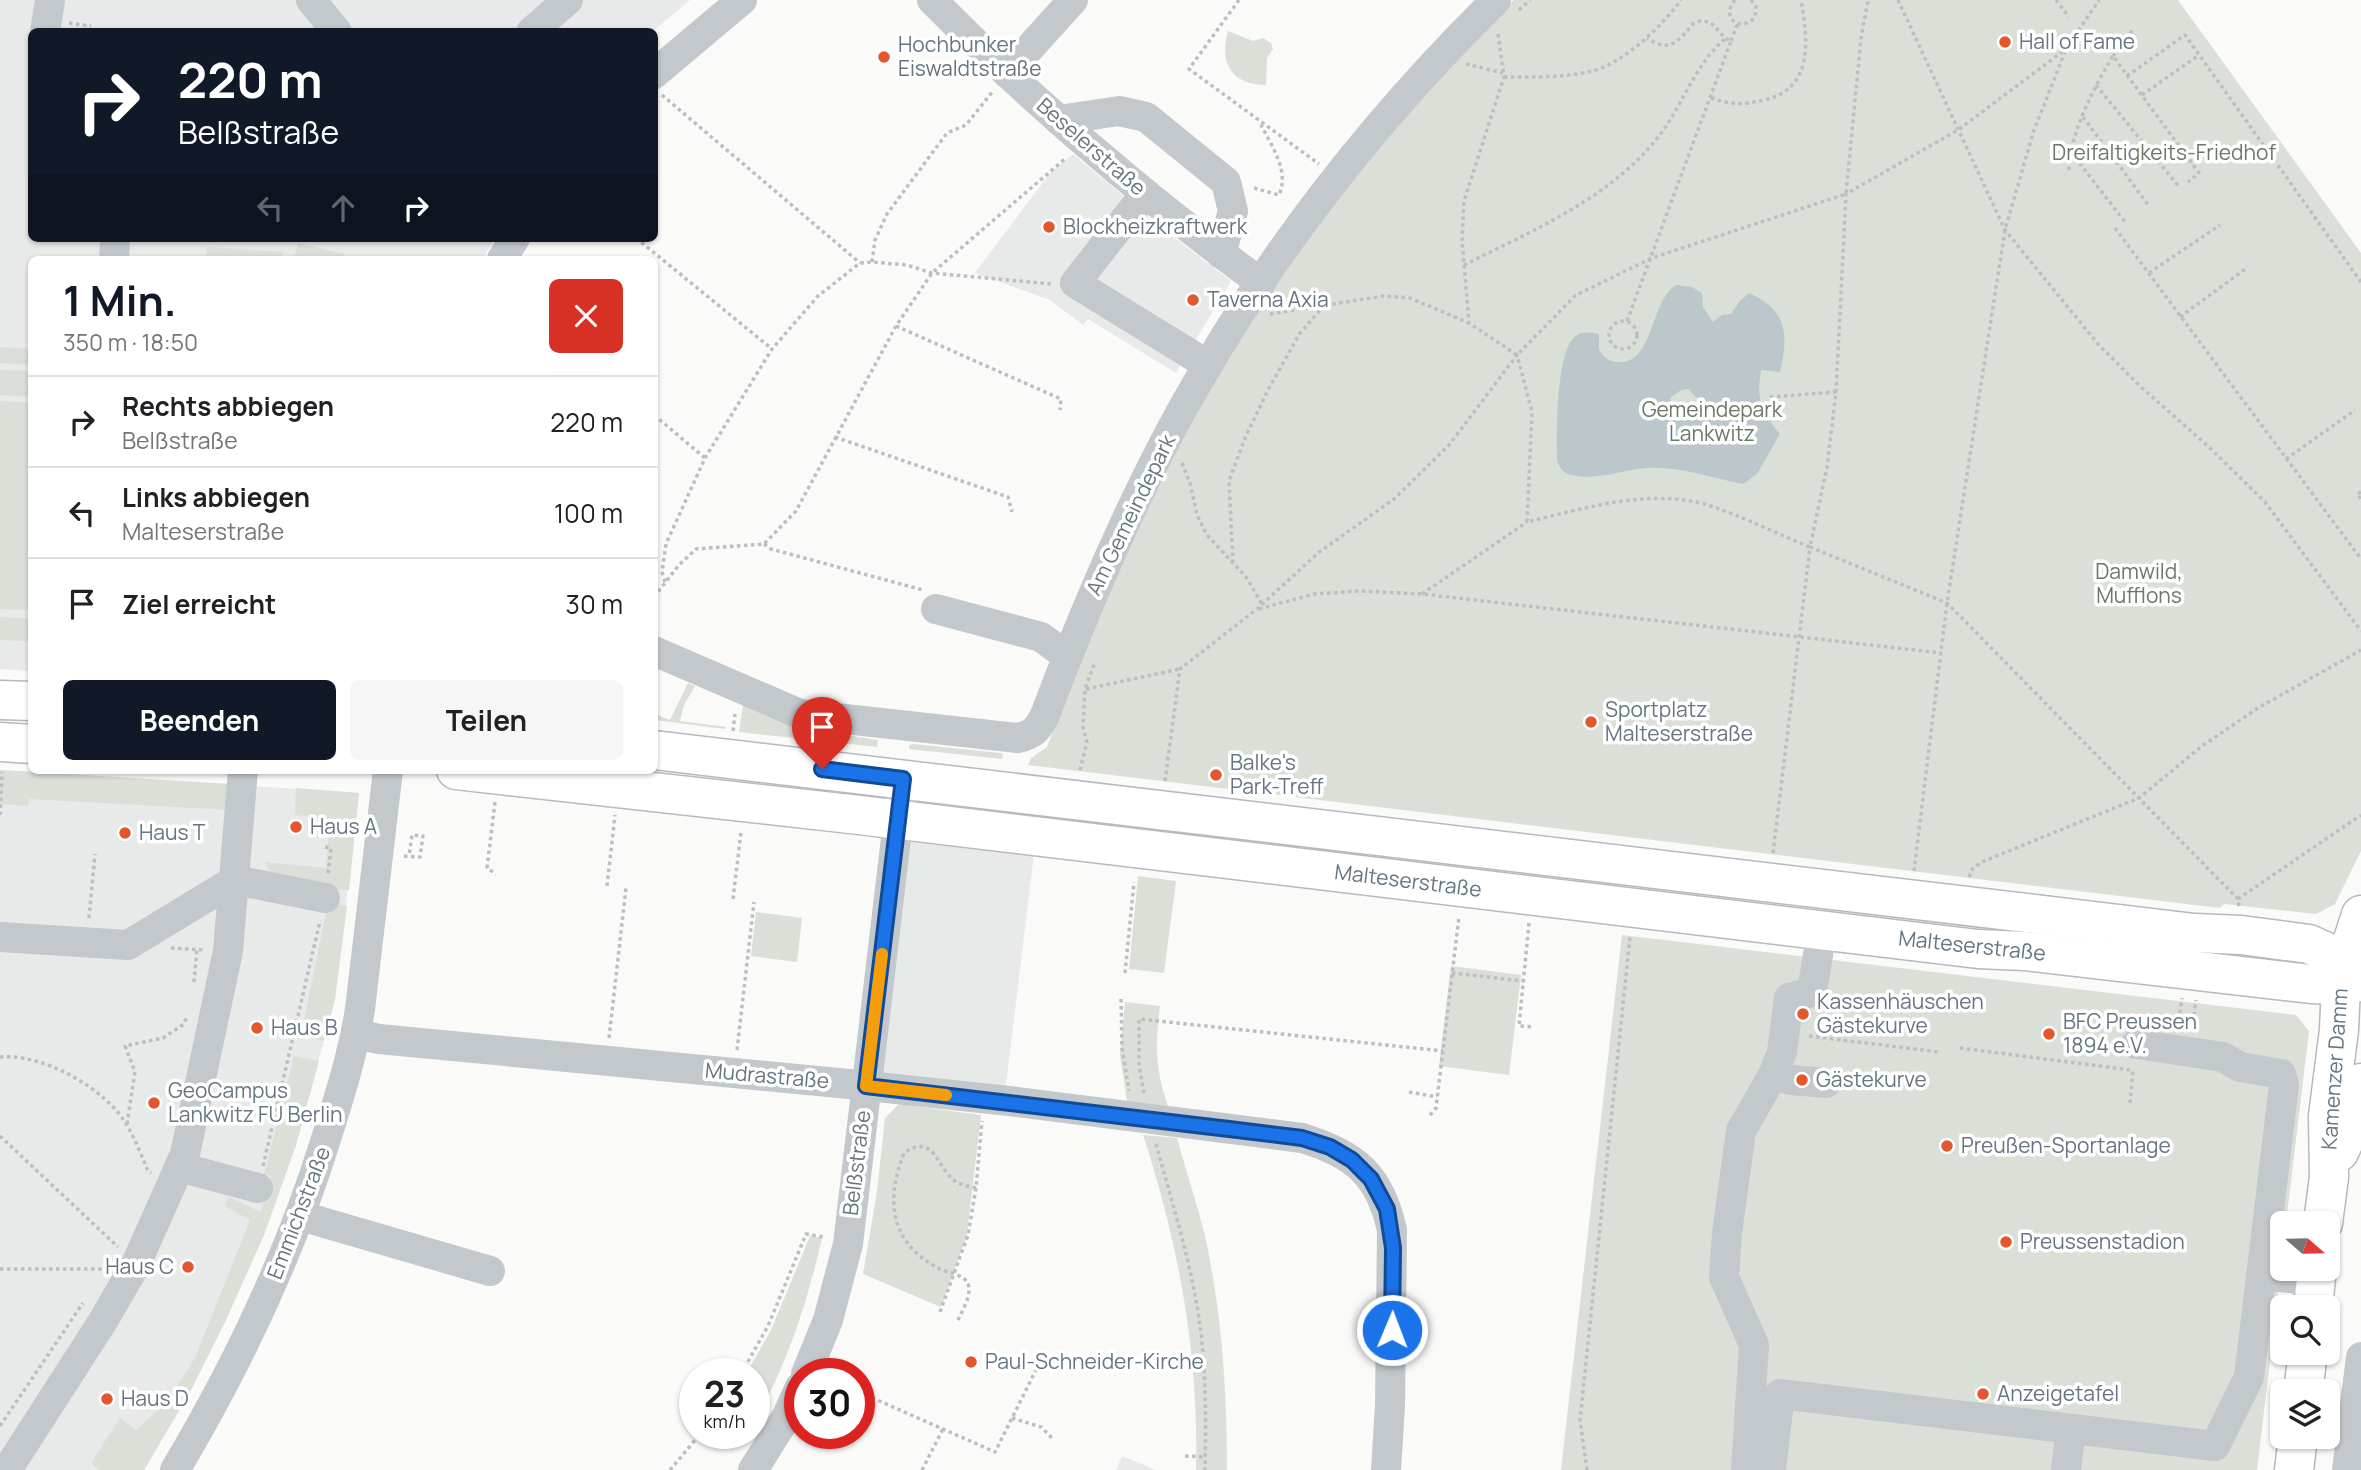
<!DOCTYPE html>
<html lang="de">
<meta charset="utf-8">
<style>
body{margin:0;font-family:Manrope,sans-serif;background:#f6f6f6;color:#202124;height:100vh;display:flex;flex-direction:column;font-size:26px;white-space:nowrap}
*{box-sizing:border-box;margin:0}
p{font-size:23px;color:#757577}
.icon{flex:none;width:38px;height:38px;fill:none;stroke:currentColor;stroke-width:2;stroke-linecap:round;stroke-linejoin:round}
.map{position:relative;flex:1;overflow:hidden}
.side{position:absolute;left:28px;top:256px;width:630px;height:518px;display:flex;flex-direction:column;background:#fff;border-radius:10px;box-shadow:0 2px 5px #0004}
.side>*{flex:none}
.guide{position:absolute;left:28px;top:28px;width:630px;height:214px;border-radius:10px;box-shadow:0 2px 5px #0004;background:#111827;color:#fff;overflow:hidden}
.needle{width:46px;rotate:110deg}
.tools{position:absolute;left:2270px;top:1211px;display:grid;gap:14px}
.tools a{display:grid;place-items:center;width:70px;height:70px;border-radius:10px;background:#fff;box-shadow:0 2px 5px #0004;font-size:35px}
.speed{position:absolute;left:679px;top:1358px;display:flex;gap:14px;font-size:35px;font-weight:700;text-align:center}
.speed>*{display:grid;place-content:center;width:91px;height:91px;border-radius:50%;background:#fff;box-shadow:0 2px 5px #0004;line-height:1}
.speed small{font-size:18px;font-weight:400}
.speed .limit{border:10px solid #d22;background:#fff;color:#111}
.pin{position:absolute;display:grid;place-items:center;width:60px;height:60px;color:#fff;margin:-72px -30px;border-radius:50% 50% 50% 0;rotate:-45deg;box-shadow:0 0 7px #0007}
.pin .icon{rotate:45deg}
.me{position:absolute;width:77px;margin:-38px;rotate:1deg;stroke-linejoin:round;filter:drop-shadow(0 0 5px #0008)}
.turn{display:flex;align-items:center;gap:24px;height:147px;padding:0 35px;font-size:32px}
.turn .icon{width:91px;height:91px;stroke-width:2.5}
.turn b{display:block;font-size:49px;line-height:60px}
.lanes{display:flex;align-items:center;height:66px;padding:0 35px;background:#0003;justify-content:center;gap:35px;direction:ltr}
.lanes .off{opacity:.35}
.round{display:grid;place-items:center;flex:none;width:74px;height:74px;border-radius:10px;background:#f6f6f6}
.head{display:flex;align-items:center;justify-content:space-between;height:119px;padding:0 35px}
h1{font-size:42px;font-weight:700;line-height:52px;color:#111827}
.primary-button{display:flex;gap:14px;margin-top:auto;padding:14px 35px}
.primary-button a{flex:1;height:80px;border-radius:10px;background:#111827;color:#fff;font-size:28px;font-weight:700;line-height:80px;text-align:center}
.primary-button a+a{background:#f6f6f6;color:#202124}
ul{padding:0;list-style:none}
li{display:flex;align-items:center;gap:21px;height:91px;padding:0 35px;border-top:2px solid #e0e0e0}
li div{flex:1}
li b{display:block;font-size:26px}
li em{font-style:normal}
.map>svg:first-child{display:block}
.built{fill:#e8e9e9}
.green{fill:#dadfd7}
.water{fill:#bbc7cb;fill-rule:evenodd}
.lines{fill:none;stroke-linecap:round;stroke-linejoin:round}
.major-casing{stroke:#b5babe;stroke-width:41}
.path{stroke:#bbbfc2;stroke-width:3.5;stroke-dasharray:3.5 3.5;stroke-linecap:butt}
.minor{stroke:#c3c8cc;stroke-width:30}
.major{stroke:#fff;stroke-width:38}
.route-casing{stroke:#114b97;stroke-width:18}
.route{stroke:#1a73e8;stroke-width:12}
.slow{stroke:#f59e0b;stroke-width:12}
.poi-dot{fill:#e4572e;stroke:#fff;stroke-width:2.5}
.labels{text-anchor:middle;stroke-width:7;stroke-linejoin:round;paint-order:stroke}
.poi-label{font-size:21px;fill:#657683;stroke:#fff;text-anchor:start}
.street-label{font-size:21px;fill:#657683;stroke:#fff}
.park-label{font-size:21px;fill:#687a64;stroke:#fff}
</style>
<div class="map">
<svg width="2361" height="1470" viewBox="0 0 2361 1470">
<rect width="100%" height="100%" fill="#fafaf8"/>
<g class="built">
<path d="M0,0H690L652,32H32V238H495L483,259H32L31,671L0,669Z"/>
<path d="M1073,154L1163,229L1231,281L1176,373L1088,319L1083,325L1050,300L975,273L1050,173Z"/>
<path d="M0,770L359,793L335,999L296,1145L264,1235L225,1322L191,1390L144,1470H0Z"/>
<path d="M913,839L1035,846L1005,1093L886,1079L880,1072L910,842Z"/>
<path d="M1122,1456L1156,1470H1116Z"/>
</g>
<g class="green">
<path d="M1514,0H2178L2361,253V851L2335,904L2316,914L2224,904L2220,908L1028,765L1031,758L1047,747L1080,658L1156,485L1202,400L1281,275L1371,155L1476,37Z"/>
<path d="M1228,31L1253,41L1263,38L1271,43L1273,49L1267,58L1266,85C1231,85 1219,62 1228,31Z"/>
<path d="M298,243L344,254L343,259H294Z"/>
<path d="M207,247L283,252L282,259H206Z"/>
<path d="M0,347L31,349V365L0,363Z"/>
<path d="M0,370L31,371V397L0,395Z"/>
<path d="M0,401L31,403V610L0,609Z"/>
<path d="M0,617L31,619V641L0,640Z"/>
<path d="M688,683L695,686L684,705L680,721L726,727L725,729L655,720V714L670,720Z"/>
<path d="M743,704L793,727L878,740L877,747L739,732Z"/>
<path d="M914,744L1000,753L1003,754L1002,759L909,749V745Z"/>
<path d="M0,770L232,784L231,810L29,799L28,806L0,804Z"/>
<path d="M296,788L359,793L349,890L305,888L274,878L265,862L326,868L330,819L295,815Z"/>
<path d="M1138,876L1176,881L1164,973L1129,969Z"/>
<path d="M328,902L347,906L335,999L324,1041L301,1036Z"/>
<path d="M756,912L802,918L797,962L751,956Z"/>
<path d="M1622,935L2296,1015L2309,1031L2286,1223H2282V1261L2257,1470H1561Z"/>
<path d="M1451,966L1521,975L1509,1075L1439,1066Z"/>
<path d="M1125,1002L1160,1006C1155,1046 1155,1068 1168,1106L1127,1101L1120,1055Z"/>
<path d="M294,1056L319,1061L296,1145L264,1235L225,1322L191,1390L144,1470H99L91,1463L120,1418L136,1430L167,1402L195,1358L250,1220L225,1206L229,1197L261,1212L271,1176L264,1175Z"/>
<path d="M899,1104L981,1115L967,1235L941,1307L863,1274L877,1192L885,1118Z"/>
<path d="M1143,1135L1177,1138C1186,1171 1197,1203 1205,1236C1222,1313 1227,1392 1227,1470H1196C1199,1354 1179,1245 1143,1135Z"/>
<path d="M810,1236L822,1238C807,1303 787,1365 754,1423V1374H746L771,1330Z"/>
</g>
<path class="water" d="M1676,285L1692,287L1702,293L1703,307L1713,322L1722,315L1731,314L1740,301L1749,293C1787,310 1789,334 1780,372L1761,370C1756,400 1761,412 1780,434L1757,474L1743,484C1712,478 1679,466 1647,468C1621,470 1597,481 1571,475C1563,473 1560,468 1557,461C1557,436 1555,348 1577,335C1583,331 1592,333 1599,334V349C1602,356 1608,361 1616,362C1654,367 1649,302 1676,285ZM1688,389L1700,401L1690,410L1681,411L1672,404L1670,398L1681,390Z"/>
<g class="lines">
<defs>
<g id="major">
<path d="M0,700L32,701"/>
<path d="M0,742L32,744"/>
<path d="M654,750L2194,933L2241,935L2309,944L2361,968"/>
<path d="M456,770L859,815L1978,949L2025,951L2311,984L2341,985L2361,982"/>
<path d="M2339,1152L2353,1122L2361,1083"/>
<path d="M2323,1223L2329,1177L2328,1116L2339,1030L2341,985L2346,961L2361,915"/>
<path d="M2313,1307L2317,1269"/>
<path d="M2303,1391L2308,1353"/>
<path d="M2294,1470L2298,1437"/>
</g>
</defs>
<use href="#major" class="major-casing"/>
<g class="path">
<path d="M1239,0L1189,69L1319,164"/>
<path d="M1735,0C1720,17 1740,34 1755,17L1756,6L1751,0"/>
<path d="M1898,0L2005,230L2098,344L2142,388L2209,447L2265,502L2361,631"/>
<path d="M2056,0L2069,17"/>
<path d="M1519,10L1530,0"/>
<path d="M69,23L91,26"/>
<path d="M1498,34L1504,77L1464,201L1462,240L1469,323L1517,355L1576,295L1615,276L1652,258L1846,194L1861,38L1868,0"/>
<path d="M1731,41L1738,23"/>
<path d="M2113,56L2134,28"/>
<path d="M1466,64L1503,73"/>
<path d="M2127,76L2185,35L2361,282"/>
<path d="M1504,77C1533,77 1563,78 1592,71C1623,64 1663,25 1681,0"/>
<path d="M2096,85L2180,188"/>
<path d="M662,95L860,263"/>
<path d="M2142,95L2199,55"/>
<path d="M1711,98C1732,105 1743,105 1764,100C1814,89 1808,40 1801,0"/>
<path d="M2083,117L2149,206"/>
<path d="M2071,152L2125,222"/>
<path d="M2069,170C2071,130 2093,90 2113,56L2199,173L2188,182"/>
<path d="M1254,188L1279,195C1290,171 1271,145 1260,123"/>
<path d="M2115,228L2361,559"/>
<path d="M636,238L772,349"/>
<path d="M872,262L875,240L887,214L947,133L966,125L993,91"/>
<path d="M1464,265C1532,231 1611,198 1659,136C1683,105 1695,64 1725,39"/>
<path d="M2149,273L2220,225"/>
<path d="M1270,314L1384,296L1410,298L1469,323"/>
<path d="M2180,317L2248,267"/>
<path d="M1627,321L1731,41C1715,34 1717,17 1695,22C1679,39 1671,55 1647,38"/>
<circle cx="1623" cy="335" r="14"/>
<path d="M896,326L1061,399L1060,410"/>
<path d="M1770,397L1836,392"/>
<path d="M654,415L705,458"/>
<path d="M835,437L1008,497L1012,512"/>
<path d="M2286,459L2355,410"/>
<path d="M1182,463L1190,483L1197,515L1207,535L1246,577L1262,604"/>
<path d="M2361,492L2357,494L2361,499"/>
<path d="M764,544L771,549L923,590"/>
<path d="M1233,563L1229,481L1245,438L1269,388L1300,333L1323,307"/>
<path d="M665,582L662,572L666,544L705,458L772,349L818,296L860,263L872,262L907,265L932,273L1052,284"/>
<path d="M1422,594L1527,522"/>
<path d="M654,597L679,565L696,549L764,544L796,511L896,326L932,273L1066,158"/>
<path d="M1259,609L1314,594L1359,591L1422,594L1941,653"/>
<path d="M1086,689L1180,669"/>
<path d="M733,731L735,714"/>
<path d="M1080,770L1087,742L1083,727L1085,689L1095,662"/>
<path d="M1165,781L1180,669L1257,609L1318,553L1394,499L1449,445L1517,355L1532,412L1527,522C1586,508 1651,487 1711,506C1744,517 1777,534 1810,547L1827,467L1836,392L1846,194L1958,130L2066,49"/>
<path d="M495,802L487,868L496,874"/>
<path d="M0,815L2,772"/>
<path d="M325,847L331,848L328,875"/>
<path d="M1773,853L1810,547L1947,603L2238,899L2239,908"/>
<path d="M404,856L420,857L423,836L412,835L409,856"/>
<path d="M1914,871L1947,603L2005,230L2033,133L2066,49L2099,0"/>
<path d="M1969,877L1973,868L1984,861L2139,798L2202,746L2258,708L2361,650"/>
<path d="M607,886L615,815"/>
<path d="M733,899L741,832"/>
<path d="M2238,899L2361,815"/>
<path d="M89,918L95,854"/>
<path d="M1529,923L1519,1026L1533,1027"/>
<path d="M171,948L205,950"/>
<path d="M1125,973L1134,882"/>
<path d="M1452,973L1523,981"/>
<path d="M194,982L197,949"/>
<path d="M1121,999L1122,1048L1129,1091"/>
<path d="M2178,1027L2182,998"/>
<path d="M2192,1029L2196,1000"/>
<path d="M1809,1036L1939,1052"/>
<path d="M609,1038L626,888"/>
<path d="M1960,1048L2131,1070"/>
<path d="M737,1050L754,902"/>
<path d="M0,1057C43,1053 107,1089 128,1127C136,1141 142,1157 148,1171L151,1173"/>
<path d="M1409,1092L1437,1097"/>
<path d="M1144,1093L1139,1066V1019L1443,1051"/>
<path d="M2130,1103L2133,1070"/>
<path d="M1430,1115L1436,1108L1459,917"/>
<path d="M127,1124L135,1072L125,1046L163,1038L184,1024L187,1016"/>
<path d="M0,1136L118,1247"/>
<path d="M1156,1144C1174,1209 1195,1275 1202,1342C1206,1384 1206,1427 1205,1470"/>
<path d="M263,1166L320,921"/>
<path d="M0,1269H106"/>
<path d="M940,1312L968,1235L976,1188L982,1121"/>
<path d="M958,1320C963,1309 972,1295 968,1284C964,1274 948,1273 940,1269C890,1243 885,1202 904,1153C934,1132 937,1168 955,1181C960,1185 969,1186 976,1188"/>
<path d="M741,1374L768,1326L806,1234L824,1237"/>
<path d="M859,1392L995,1452L1036,1370L1046,1363L1058,1360"/>
<path d="M1012,1418L1041,1427L1052,1438"/>
<path d="M0,1426L83,1303"/>
<path d="M724,1433L739,1446"/>
<path d="M1185,1456L1205,1457"/>
<path d="M670,1470L701,1433"/>
<path d="M922,1470L943,1429"/>
<path d="M1587,1470L1580,1420L1630,937"/>
</g>
<g class="minor">
<path d="M311,0L337,32"/>
<path d="M932,0C1034,103 1144,197 1261,283"/>
<path d="M45,32L50,0"/>
<path d="M531,32L568,0"/>
<path d="M1007,73L1073,0"/>
<path d="M654,74L742,0"/>
<path d="M1059,120L1119,111L1146,117L1226,182L1233,211L1221,254"/>
<path d="M1145,194L1075,283L1208,365"/>
<path d="M114,259L115,238"/>
<path d="M502,259L515,238"/>
<path d="M936,609L1041,637L1060,651L1068,655"/>
<path d="M654,651L800,714L1018,738C1033,735 1038,729 1045,715C1085,609 1129,505 1184,406C1268,256 1374,120 1496,0"/>
<path d="M0,937L128,945L235,880L325,898"/>
<path d="M356,1034L379,1039L849,1084L1009,1101L1302,1138C1355,1154 1380,1175 1392,1230L1390,1406L1386,1470"/>
<path d="M1773,1075L1792,1080L1826,1083"/>
<path d="M179,1167L258,1188"/>
<path d="M301,1216L490,1271"/>
<path d="M2261,1275L2316,1281"/>
<path d="M806,1374L828,1320L848,1244L903,779"/>
<path d="M7,1470L103,1321L136,1264L185,1154L228,951L243,770"/>
<path d="M175,1470C237,1366 289,1257 325,1142C339,1098 353,1054 360,1009L388,770"/>
<path d="M753,1470L787,1416L800,1387"/>
<path d="M1746,1470L1754,1345L1724,1277L1727,1233L1741,1131L1773,1075L1782,1052L1789,998L1812,992L1822,930"/>
<path d="M1771,1470L1780,1394L2215,1446L2249,1377L2284,1085L2281,1074L2240,1067L2223,1057L2136,1044"/>
<path d="M2066,1470L2071,1429"/>
<path d="M2347,1470L2361,1357"/>
</g>
<use href="#major" class="major"/>
</g>
<g class="lines">
<defs>
<path id="route" d="M822,769L903,779L866,1086L1229,1129L1302,1138L1330,1147L1352,1160L1371,1179L1387,1209L1393,1248L1392,1330"/>
</defs>
<use href="#route" class="route-casing"/>
<use href="#route" class="route"/>
<path class="slow" d="M882,954L866,1086L946,1095"/>
</g>
<g class="poi-dot">
<circle cx="2005" cy="42" r="7"/>
<circle cx="884" cy="57" r="7"/>
<circle cx="1049" cy="227" r="7"/>
<circle cx="1193" cy="300" r="7"/>
<circle cx="1591" cy="722" r="7"/>
<circle cx="1216" cy="775" r="7"/>
<circle cx="296" cy="827" r="7"/>
<circle cx="125" cy="833" r="7"/>
<circle cx="1803" cy="1014" r="7"/>
<circle cx="257" cy="1028" r="7"/>
<circle cx="2049" cy="1034" r="7"/>
<circle cx="1802" cy="1080" r="7"/>
<circle cx="154" cy="1103" r="7"/>
<circle cx="1947" cy="1146" r="7"/>
<circle cx="2006" cy="1242" r="7"/>
<circle cx="188" cy="1267" r="7"/>
<circle cx="971" cy="1362" r="7"/>
<circle cx="1983" cy="1394" r="7"/>
<circle cx="107" cy="1399" r="7"/>
</g>
<g class="labels">
<g class="poi-label">
<text x="2019" y="49">Hall of Fame</text>
<text x="898" y="52">Hochbunker<tspan x="898" dy="24">Eiswaldtstraße</tspan></text>
<text x="1063" y="234">Blockheizkraftwerk</text>
<text x="1207" y="307">Taverna Axia</text>
<text x="1605" y="717">Sportplatz<tspan x="1605" dy="24">Malteserstraße</tspan></text>
<text x="1230" y="770">Balke's<tspan x="1230" dy="24">Park-Treff</tspan></text>
<text x="310" y="834">Haus A</text>
<text x="139" y="840">Haus T</text>
<text x="1817" y="1009">Kassenhäuschen<tspan x="1817" dy="24">Gästekurve</tspan></text>
<text x="2063" y="1029">BFC Preussen<tspan x="2063" dy="24">1894 e.V.</tspan></text>
<text x="271" y="1035">Haus B</text>
<text x="1816" y="1087">Gästekurve</text>
<text x="168" y="1098">GeoCampus<tspan x="168" dy="24">Lankwitz FU Berlin</tspan></text>
<text x="1961" y="1153">Preußen-Sportanlage</text>
<text x="2020" y="1249">Preussenstadion</text>
<text x="174" y="1274" text-anchor="end">Haus C</text>
<text x="985" y="1369">Paul-Schneider-Kirche</text>
<text x="1997" y="1401">Anzeigetafel</text>
<text x="121" y="1406">Haus D</text>
</g>
<g class="street-label">
<text transform="translate(1091 147) rotate(41)" y="7">Beselerstraße</text>
<text transform="translate(1131 515) rotate(-64)" y="7">Am Gemeindepark</text>
<text transform="translate(1408 881) rotate(7)" y="7">Malteserstraße</text>
<text transform="translate(1972 946) rotate(6)" y="7">Malteserstraße</text>
<text transform="translate(2335 1069) rotate(-86)" y="7">Kamenzer Damm</text>
<text transform="translate(767 1076) rotate(5)" y="7">Mudrastraße</text>
<text transform="translate(857 1163) rotate(-83)" y="7">Belßstraße</text>
<text transform="translate(299 1213) rotate(-69)" y="7">Emmichstraße</text>
</g>
<g class="park-label">
<text x="2164" y="160">Dreifaltigkeits-Friedhof</text>
<text x="1712" y="417">Gemeindepark<tspan x="1712" dy="24">Lankwitz</tspan></text>
<text x="2139" y="579">Damwild,<tspan x="2139" dy="24">Mufflons</tspan></text>
</g>
</g>
</svg>
<div class="tools">
<a><svg class="needle" viewBox="-14 -14 28 28"><path d="M0-13l5 13h-10z" fill="#e53935"/><path d="M0 13l5-13h-10z" fill="#757577"/></svg></a>
<a><svg class="icon" aria-label="search" viewBox="0 0 24 24"><circle cx="10" cy="10" r="6"/><path d="M15 15l6 6"/></svg></a>
<a><svg class="icon" aria-label="layers" viewBox="0 0 24 24"><path d="M12 4l9 5-9 5-9-5zM3 14l9 5 9-5"/></svg></a>
</div>
<div class="speed"><div>23<small>km/h</small></div><div class="limit">30</div></div>
<div class="pin" style="left:822px;top:769px;background:#d93025"><svg class="icon" aria-label="arrive" viewBox="0 0 24 24"><path d="M6 21V4h12l-3 4 3 4H6"/></svg></div>
<svg class="me" style="left:1392px;top:1330px" viewBox="-20 -20 40 40"><circle r="17" fill="#1a73e8" stroke="#fff" stroke-width="3"/><path d="M0-11L8 9 0 5-8 9z" fill="#fff"/></svg>
<div class="guide">
<div class="turn"><svg class="icon" aria-label="right" viewBox="0 0 24 24"><path d="M7 20v-9h11M14 6l5 5-5 5"/></svg><div><b>220 m</b>Belßstraße</div></div>
<div class="lanes"><svg class="icon off" aria-label="left" viewBox="0 0 24 24"><path d="M17 20v-9H6M10 6l-5 5 5 5"/></svg><svg class="icon off" aria-label="ahead" viewBox="0 0 24 24"><path d="M12 20V5M6 11l6-6 6 6"/></svg><svg class="icon" aria-label="right" viewBox="0 0 24 24"><path d="M7 20v-9h11M14 6l5 5-5 5"/></svg></div>
</div>
<section class="side">
<div class="head"><div><h1>1 Min.</h1><p>350 m · 18:50</p></div><a class="round" style="background:#d93025;color:#fff"><svg class="icon" aria-label="close" viewBox="0 0 24 24"><path d="M6 6l12 12M18 6L6 18"/></svg></a></div>
<ul>
<li><svg class="icon" aria-label="right" viewBox="0 0 24 24"><path d="M7 20v-9h11M14 6l5 5-5 5"/></svg><div><b>Rechts abbiegen</b><p>Belßstraße</p></div><em>220 m</em></li>
<li><svg class="icon" aria-label="left" viewBox="0 0 24 24"><path d="M17 20v-9H6M10 6l-5 5 5 5"/></svg><div><b>Links abbiegen</b><p>Malteserstraße</p></div><em>100 m</em></li>
<li><svg class="icon" aria-label="arrive" viewBox="0 0 24 24"><path d="M6 21V4h12l-3 4 3 4H6"/></svg><div><b>Ziel erreicht</b></div><em>30 m</em></li>
</ul>
<div class="primary-button"><a>Beenden</a><a>Teilen</a></div>
</section>
</div>
